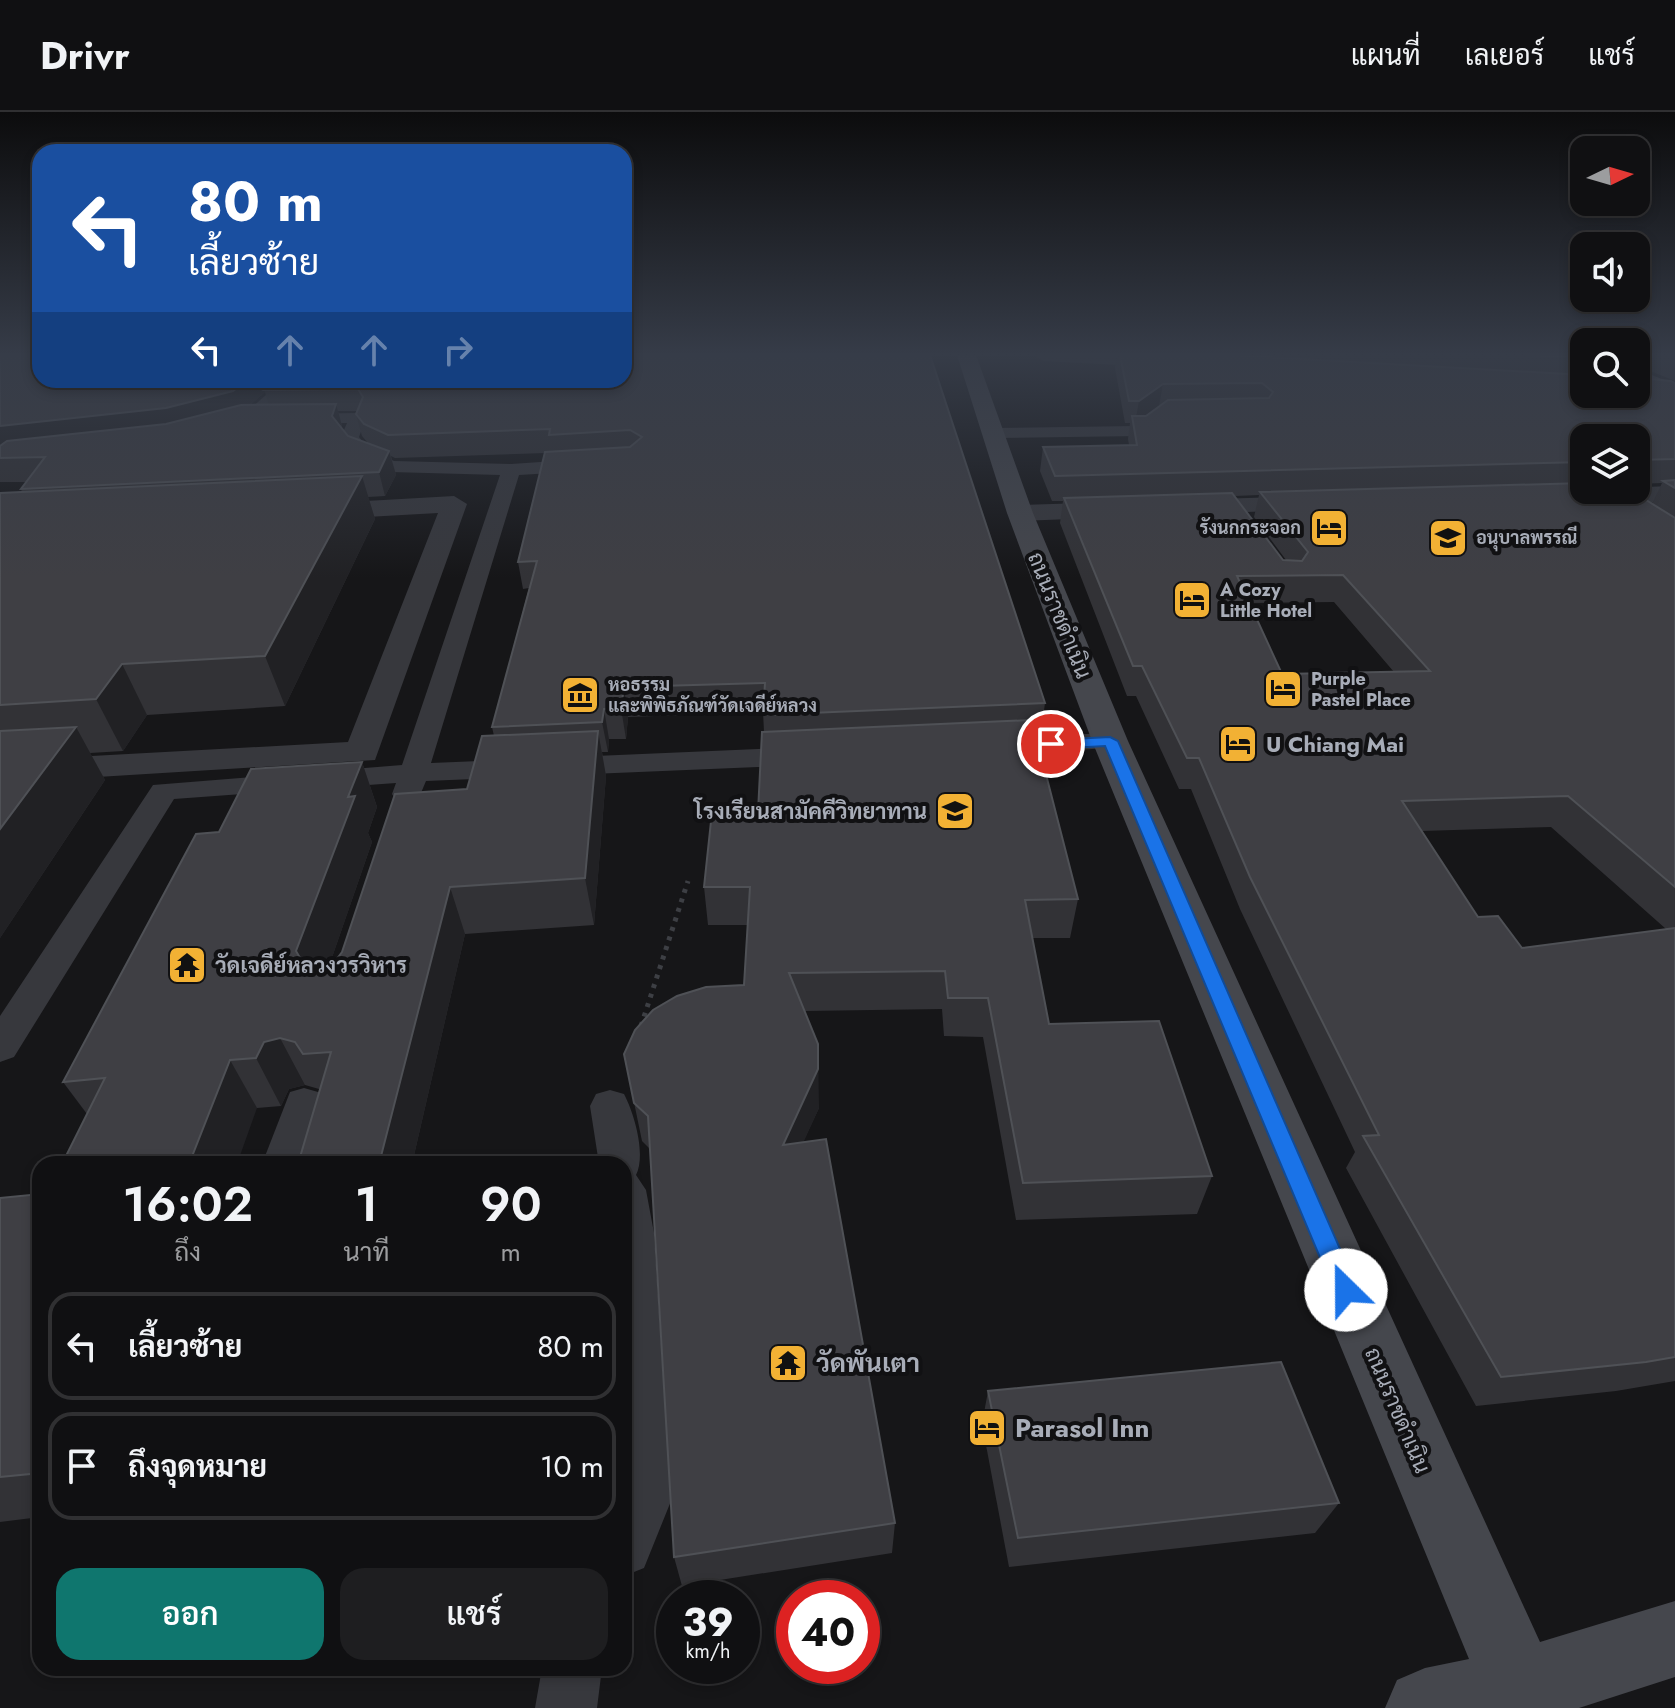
<!DOCTYPE html>
<html lang="th">
<meta charset="utf-8">
<style>
body{margin:0;font-family:Jost,Sarabun,sans-serif;background:#1e1e20;color:#f1f3f6;height:100vh;display:flex;flex-direction:column;font-size:30px;white-space:nowrap}
*{box-sizing:border-box;margin:0}
p{font-size:26px;color:#9c9d9f}
.icon{flex:none;width:44px;height:44px;fill:none;stroke:currentColor;stroke-width:2;stroke-linecap:round;stroke-linejoin:round}
.map{position:relative;flex:1;overflow:hidden}
.details{position:absolute;left:32px;top:1044px;width:600px;height:520px;display:flex;flex-direction:column;background:#101012;border-radius:24px;box-shadow:0 4px 12px #0003,0 0 0 2px #303032}
.details>*{flex:none}
.hud{position:absolute;left:32px;top:32px;width:600px;height:244px;border-radius:24px;box-shadow:0 4px 12px #0003,0 0 0 2px #303032;background:#1a4fa0;color:#fff;overflow:hidden}
.needle{width:52px;rotate:85deg}
.controls{position:absolute;left:1570px;top:24px;display:grid;gap:16px}
.controls a{display:grid;place-items:center;width:80px;height:80px;border-radius:16px;background:#101012;box-shadow:0 4px 12px #0003,0 0 0 2px #303032;font-size:40px}
.speed{position:absolute;left:656px;top:1468px;display:flex;gap:16px;font-size:40px;font-weight:700;text-align:center}
.speed>*{display:grid;place-content:center;width:104px;height:104px;border-radius:50%;background:#101012;box-shadow:0 4px 12px #0003,0 0 0 2px #303032;line-height:1}
.speed small{font-size:20px;font-weight:400}
.speed .limit{border:12px solid #d22;background:#fff;color:#111}
.pin{position:absolute;display:grid;place-items:center;width:68px;height:68px;color:#fff;margin:-34px;border:4px solid #fff;border-radius:50%;box-shadow:0 2px 8px #0007}
.me{position:absolute;width:88px;margin:-44px;rotate:337deg;stroke-linejoin:round;filter:drop-shadow(0 0 6px #0008)}
.turn{display:flex;align-items:center;gap:28px;height:168px;padding:0 24px;font-size:36px}
.turn .icon{width:104px;height:104px;stroke-width:2.5}
.turn b{display:block;font-size:56px;line-height:68px}
.lanes{display:flex;align-items:center;height:76px;padding:0 24px;background:#0003;justify-content:center;gap:40px;direction:ltr}
.lanes .off{opacity:.35}
.eta{display:flex;justify-content:space-evenly;align-items:center;height:136px;text-align:center}
.eta b{font-size:48px;font-weight:600;line-height:56px}
.button{display:flex;gap:16px;margin-top:auto;padding:16px 24px}
.button a{flex:1;height:92px;border-radius:24px;background:#0f766e;color:#fff;font-size:32px;font-weight:600;line-height:92px;text-align:center}
.button a+a{background:#1e1e20;color:#f1f3f6}
ul{padding:0;list-style:none}
li{display:flex;align-items:center;gap:24px;height:108px;margin:0 16px 12px;padding:0 8px;border:4px solid #303032;border-radius:24px}
li div{flex:1}
li b{display:block;font-size:30px}
li em{font-style:normal}
header{display:flex;align-items:center;gap:48px;box-sizing:border-box;height:112px;padding:0 40px;background:#101012;border-bottom:2px solid #303032}
header strong{font-size:38px}
nav{display:flex;gap:44px;margin-inline-start:auto;font-size:28px}
.map>svg:first-child{display:block}
.lines{fill:none;stroke-linecap:round;stroke-linejoin:round}
.path{stroke:#3d3f44;stroke-width:5;stroke-dasharray:4 6;stroke-linecap:butt}
.lane{fill:#37383d;fill-rule:evenodd}
.street{fill:#37383d;fill-rule:evenodd}
.secondary{fill:#45474d;fill-rule:evenodd}
.wall{fill:#323236;fill-rule:evenodd}
.shaded-wall{fill:#212124}
.building{fill:#3f3f44;stroke:#4f5156;stroke-width:2;fill-rule:evenodd}
.route{fill:#1a73e8;stroke:#114b97;stroke-width:2}
.labels{text-anchor:middle;stroke-width:8;stroke-linejoin:round;paint-order:stroke}
.far-poi-label{font-size:18px;font-weight:bold;fill:#a8adb8;stroke:#111113;text-anchor:start}
.street-label{font-size:22px;fill:#a8adb8;stroke:#111113}
.poi-label{font-size:22px;font-weight:bold;fill:#a8adb8;stroke:#111113;text-anchor:start}
.near-poi-label{font-size:26px;font-weight:bold;fill:#a8adb8;stroke:#111113;text-anchor:start}
</style>
<header>
<strong>Drivr</strong>
<nav><a>แผนที่</a><a>เลเยอร์</a><a>แชร์</a></nav>
</header>
<div class="map">
<svg width="1675" height="1596" viewBox="0 0 1675 1596">
<rect width="100%" height="100%" fill="#161618"/>
<g class="lines">
<path class="path" d="M641,914L688,769"/>
<g class="lane">
<path d="M283,268H300L254,312H242V304Z"/>
<path d="M1169,297L1175,298V306L1163,307L1140,324L992,326L983,321L992,316L1136,314L1153,298Z"/>
<path d="M358,301L366,306L359,325L369,338L394,349L511,352L585,347L594,353L585,359L519,363L431,651L806,635L816,638L820,644L816,650L806,653L426,669L418,688H396L392,682L396,671L174,687L14,945L0,950V904L153,673L402,653L500,363L391,360L357,346L341,325L347,311L293,312L284,307L293,302Z"/>
<path d="M1110,621L1120,623L1124,629L1120,635L995,644L985,641L981,635L985,629L995,626Z"/>
<path d="M304,976L318,980L324,992L304,1052H262L290,980Z"/>
<path d="M610,978L624,982C635,1003 646,1043 636,1063L646,1078L654,1121L671,1389L644,1456L624,1464V1052H599L590,994L596,982Z"/>
<path d="M542,1556H602L597,1596H535Z"/>
</g>
<g class="street">
<path d="M1034,243C1058,243 1175,237 1187,250L1177,256L1043,249Z"/>
<path d="M1675,374V390L1578,393L1565,385L1578,377Z"/>
<path d="M454,384L467,392L375,648L0,671V649L348,630L438,401L313,408L300,400L313,392Z"/>
<path d="M1317,384L1326,387L1330,392L1326,397L1020,409L1007,401L1020,393Z"/>
</g>
<g class="secondary">
<path d="M957,243H976L1033,401L1128,629L1540,1530L1675,1489V1565L1579,1596H1385L1397,1568L1425,1556L1469,1547L1092,629L1007,401Z"/>
<path d="M1636,257L1675,272V285L1636,270Z"/>
</g>
</g>
<g class="wall">
<path d="M0,243L40,268H624L1045,591L1041,621H1035L1078,787L1070,826H1032L1049,912L1212,1064L1197,1102L1016,1108L983,925L944,924L942,897L804,899L819,996L803,1030L895,1411L892,1441L682,1474L674,1445L650,1037L642,1029L624,942L744,873L748,813H708L704,775L758,700L764,620L763,600L628,605L626,627H609L608,640H602L606,664L594,813L465,822L412,1052H298L320,979L319,977L305,973L289,977L281,994L257,996L87,1002L63,970L219,720L362,650L377,695L368,721L372,730L329,854L333,852L467,677L494,624L492,615L529,476L523,477L518,450L545,341L395,346L391,344L396,363L385,384L368,385L375,407L285,594L147,603L123,639L90,641L105,668L0,826V381L22,380L21,377L26,370H0ZM265,280L269,293H250ZM338,299H357L356,302L362,324L368,331L348,324L342,317V314Z"/>
<path d="M1117,243H1584V282L1636,243H1675V269L1643,256L1639,266L1675,271V1269L1616,1279L1476,1294L1346,1056L1355,1040L1240,797L1191,677H1179L1136,584H1127L1060,411L1063,389H1052L1040,359L1043,335L1129,333L1128,327L1130,311H1125L1115,256ZM1584,326H1636V372L1662,371L1652,392L1584,378ZM1259,383L1254,405L1286,448H1283L1234,384ZM1334,490L1394,560L1282,562L1249,491ZM1551,715L1666,817L1522,836L1478,805L1422,719Z"/>
<path d="M40,1082V1405L0,1410V1086Z"/>
<path d="M988,1279L1339,1391L1315,1421L1009,1455L982,1312Z"/>
</g>
<g class="shaded-wall">
<path d="M1643,258L1636,272V260Z"/>
<path d="M247,268H279L264,278L265,280L241,301L0,345V314Z"/>
<path d="M312,268H325L328,277Z"/>
<path d="M538,268H602L540,279Z"/>
<path d="M1163,272L1159,294L1135,311L1139,289Z"/>
<path d="M336,292L342,314L339,327L332,304Z"/>
<path d="M389,339L396,363L385,384L379,360Z"/>
<path d="M362,364L375,407L285,594L265,544Z"/>
<path d="M122,552L147,603L123,639L96,587Z"/>
<path d="M624,575L628,605L626,627L621,596Z"/>
<path d="M604,597L609,627L608,640L602,610Z"/>
<path d="M76,615L105,668L0,826V717Z"/>
<path d="M598,619L606,664L594,813L585,766Z"/>
<path d="M362,650L377,695L368,721L372,730L318,886L296,839L348,685Z"/>
<path d="M450,775L465,822L412,1052H379Z"/>
<path d="M280,926L305,973L289,977L281,994L256,946L264,930Z"/>
<path d="M818,932L819,996L785,1071L783,1033Z"/>
<path d="M230,948L257,996L237,1052H189Z"/>
</g>
<g class="building">
<path d="M0,243H40V268H247L233,279L166,296L0,314Z"/>
<path d="M624,243H930L1045,591L763,603L765,571L624,575L621,596L604,597L602,610L492,615L537,449L518,450L545,340L630,335L642,325L630,318L549,323L550,317L388,323L364,312L356,302L363,285L358,277L264,278L275,268H315L320,273H537L569,268H624Z"/>
<path d="M1120,243H1232L1584,263V282H1636V263L1639,266L1671,269L1675,271V347L1636,348V326H1584V350L1055,364L1043,335L1137,333L1132,304H1146L1168,288L1269,286L1273,280L1262,271L1163,272L1139,289H1129Z"/>
<path d="M1527,243H1584V246Z"/>
<path d="M1636,243H1642L1643,258L1636,260Z"/>
<path d="M336,292L332,304L348,324L389,339L379,360L21,377L45,345L0,346V334L7,329L166,312L241,293Z"/>
<path d="M362,364L265,544L122,552L96,587L0,593V381Z"/>
<path d="M1675,368V376L1663,369Z"/>
<path d="M1584,371V378H1630L1675,406V775L1568,684L1402,689L1478,805L1498,804L1522,836L1675,816V1245L1646,1250L1501,1265L1363,1024L1379,1023L1250,765L1199,646H1187L1142,554H1133L1064,386L1232,381L1283,448L1302,449L1308,440L1260,380ZM1343,463L1430,559L1282,562L1237,464Z"/>
<path d="M1032,608L1078,787L1025,788L1049,912L1159,909L1212,1064L1023,1071L988,886H948L945,859L789,861L818,932V957L783,1033L826,1027L895,1411L674,1445L648,1004L634,991L624,942L635,918L653,898L677,884L706,875L744,873L750,775H704L712,700H758L762,620Z"/>
<path d="M76,615L0,717V619Z"/>
<path d="M598,619L585,766L450,775L379,1052H298L331,940L303,942L295,930L280,926L264,930L256,946L230,948L189,1052H62L105,966L63,970L196,722L219,720L251,657L362,650L348,685L355,684L296,839L303,851L320,856L333,852L342,840L395,682L467,677L482,624Z"/>
<path d="M40,1082V1361L0,1365V1086Z"/>
<path d="M1281,1250L1339,1391L1018,1426L988,1279Z"/>
</g>
<linearGradient id="sky" x2="0" y2="1"><stop stop-color="#0c0c0d"/><stop offset="0.52" stop-color="#363c48"/><stop offset="1" stop-color="#363c48" stop-opacity="0"/></linearGradient>
<rect width="1675" height="466" fill="url(#sky)"/>
<path class="route" d="M1110,625L1118,629L1358,1178L1355,1186L1346,1190L1337,1186L1105,634L1051,637L1043,632L1051,628Z"/>
<defs>
<symbol id="hotel-square" viewBox="-11 -11 22 22"><rect x="-9" y="-9" width="18" height="18" rx="4" fill="#f2b134" stroke="#111113"/><path d="M-6-4.5h1.5V1H6V5H4.5V3h-9V5H-6ZM-4 0a1.8 1.8 0 1 1 3.6 0ZM.5 0V-2.5h3Q6-2.5 6 0Z" fill="#111"/></symbol>
<symbol id="school-square" viewBox="-11 -11 22 22"><rect x="-9" y="-9" width="18" height="18" rx="4" fill="#f2b134" stroke="#111113"/><path d="M0-5L7-2L0 1L-7-2ZM-4 1L0 2.5L4 1V4Q0 6-4 4Z" fill="#111"/></symbol>
<symbol id="museum-square" viewBox="-11 -11 22 22"><rect x="-9" y="-9" width="18" height="18" rx="4" fill="#f2b134" stroke="#111113"/><path d="M0-6L6-3V-2H-6V-3ZM-5-1h2V3h-2ZM-1-1h2V3h-2ZM3-1h2V3H3ZM-6 4H6V6H-6Z" fill="#111"/></symbol>
<symbol id="temple-square" viewBox="-11 -11 22 22"><rect x="-9" y="-9" width="18" height="18" rx="4" fill="#f2b134" stroke="#111113"/><path d="M0-6L5-2H3V0L6.5 2.5H4V6H1.5V3h-3V6H-4V2.5H-6.5L-3 0V-2H-5Z" fill="#111"/></symbol>
</defs>
<g fill-rule="evenodd">
<use href="#hotel-square" x="1307" y="394" width="44" height="44"/>
<use href="#school-square" x="1426" y="404" width="44" height="44"/>
<use href="#hotel-square" x="1170" y="466" width="44" height="44"/>
<use href="#hotel-square" x="1261" y="555" width="44" height="44"/>
<use href="#museum-square" x="558" y="561" width="44" height="44"/>
<use href="#hotel-square" x="1216" y="610" width="44" height="44"/>
<use href="#school-square" x="933" y="677" width="44" height="44"/>
<use href="#temple-square" x="165" y="831" width="44" height="44"/>
<use href="#temple-square" x="766" y="1229" width="44" height="44"/>
<use href="#hotel-square" x="965" y="1294" width="44" height="44"/>
</g>
<g class="labels">
<g class="far-poi-label">
<text x="1301" y="422" text-anchor="end">รังนกกระจอก</text>
<text x="1476" y="432">อนุบาลพรรณี</text>
<text x="1220" y="484">A Cozy<tspan x="1220" dy="21">Little Hotel</tspan></text>
<text x="1311" y="573">Purple<tspan x="1311" dy="21">Pastel Place</tspan></text>
<text x="608" y="579">หอธรรม<tspan x="608" dy="21">และพิพิธภัณฑ์วัดเจดีย์หลวง</tspan></text>
</g>
<g class="street-label">
<text transform="translate(1060 503) rotate(68)" y="8">ถนนราชดำเนิน</text>
<text transform="translate(1398 1298) rotate(67)" y="8">ถนนราชดำเนิน</text>
</g>
<g class="poi-label">
<text x="1266" y="640">U Chiang Mai</text>
<text x="927" y="707" text-anchor="end">โรงเรียนสามัคคีวิทยาทาน</text>
<text x="215" y="861">วัดเจดีย์หลวงวรวิหาร</text>
</g>
<g class="near-poi-label">
<text x="816" y="1260">วัดพันเตา</text>
<text x="1015" y="1325">Parasol Inn</text>
</g>
</g>
</svg>
<div class="controls">
<a><svg class="needle" viewBox="-14 -14 28 28"><path d="M0-13l5 13h-10z" fill="#e53935"/><path d="M0 13l5-13h-10z" fill="#9c9d9f"/></svg></a>
<a><svg class="icon" aria-label="sound" viewBox="0 0 24 24"><path d="M4 9h4l5-4v14l-5-4H4zM17 9q2 3 0 6"/></svg></a>
<a><svg class="icon" aria-label="search" viewBox="0 0 24 24"><circle cx="10" cy="10" r="6"/><path d="M15 15l6 6"/></svg></a>
<a><svg class="icon" aria-label="layers" viewBox="0 0 24 24"><path d="M12 4l9 5-9 5-9-5zM3 14l9 5 9-5"/></svg></a>
</div>
<div class="speed"><div>39<small>km/h</small></div><div class="limit">40</div></div>
<div class="pin" style="left:1051px;top:632px;background:#d93025"><svg class="icon" aria-label="arrive" viewBox="0 0 24 24"><path d="M6 21V4h12l-3 4 3 4H6"/></svg></div>
<svg class="me" style="left:1346px;top:1178px" viewBox="-20 -20 40 40"><circle r="19" fill="#fff"/><path d="M0-13L10 11 0 6-10 11z" fill="#1a73e8"/></svg>
<div class="hud">
<div class="turn"><svg class="icon" aria-label="left" viewBox="0 0 24 24"><path d="M17 20v-9H6M10 6l-5 5 5 5"/></svg><div><b>80 m</b>เลี้ยวซ้าย</div></div>
<div class="lanes"><svg class="icon" aria-label="left" viewBox="0 0 24 24"><path d="M17 20v-9H6M10 6l-5 5 5 5"/></svg><svg class="icon off" aria-label="ahead" viewBox="0 0 24 24"><path d="M12 20V5M6 11l6-6 6 6"/></svg><svg class="icon off" aria-label="ahead" viewBox="0 0 24 24"><path d="M12 20V5M6 11l6-6 6 6"/></svg><svg class="icon off" aria-label="right" viewBox="0 0 24 24"><path d="M7 20v-9h11M14 6l5 5-5 5"/></svg></div>
</div>
<section class="details">
<div class="eta">
<div><b>16:02</b><p>ถึง</p></div>
<div><b>1</b><p>นาที</p></div>
<div><b>90</b><p>m</p></div>
</div>
<ul>
<li><svg class="icon" aria-label="left" viewBox="0 0 24 24"><path d="M17 20v-9H6M10 6l-5 5 5 5"/></svg><div><b>เลี้ยวซ้าย</b></div><em>80 m</em></li>
<li><svg class="icon" aria-label="arrive" viewBox="0 0 24 24"><path d="M6 21V4h12l-3 4 3 4H6"/></svg><div><b>ถึงจุดหมาย</b></div><em>10 m</em></li>
</ul>
<div class="button"><a>ออก</a><a>แชร์</a></div>
</section>
</div>
